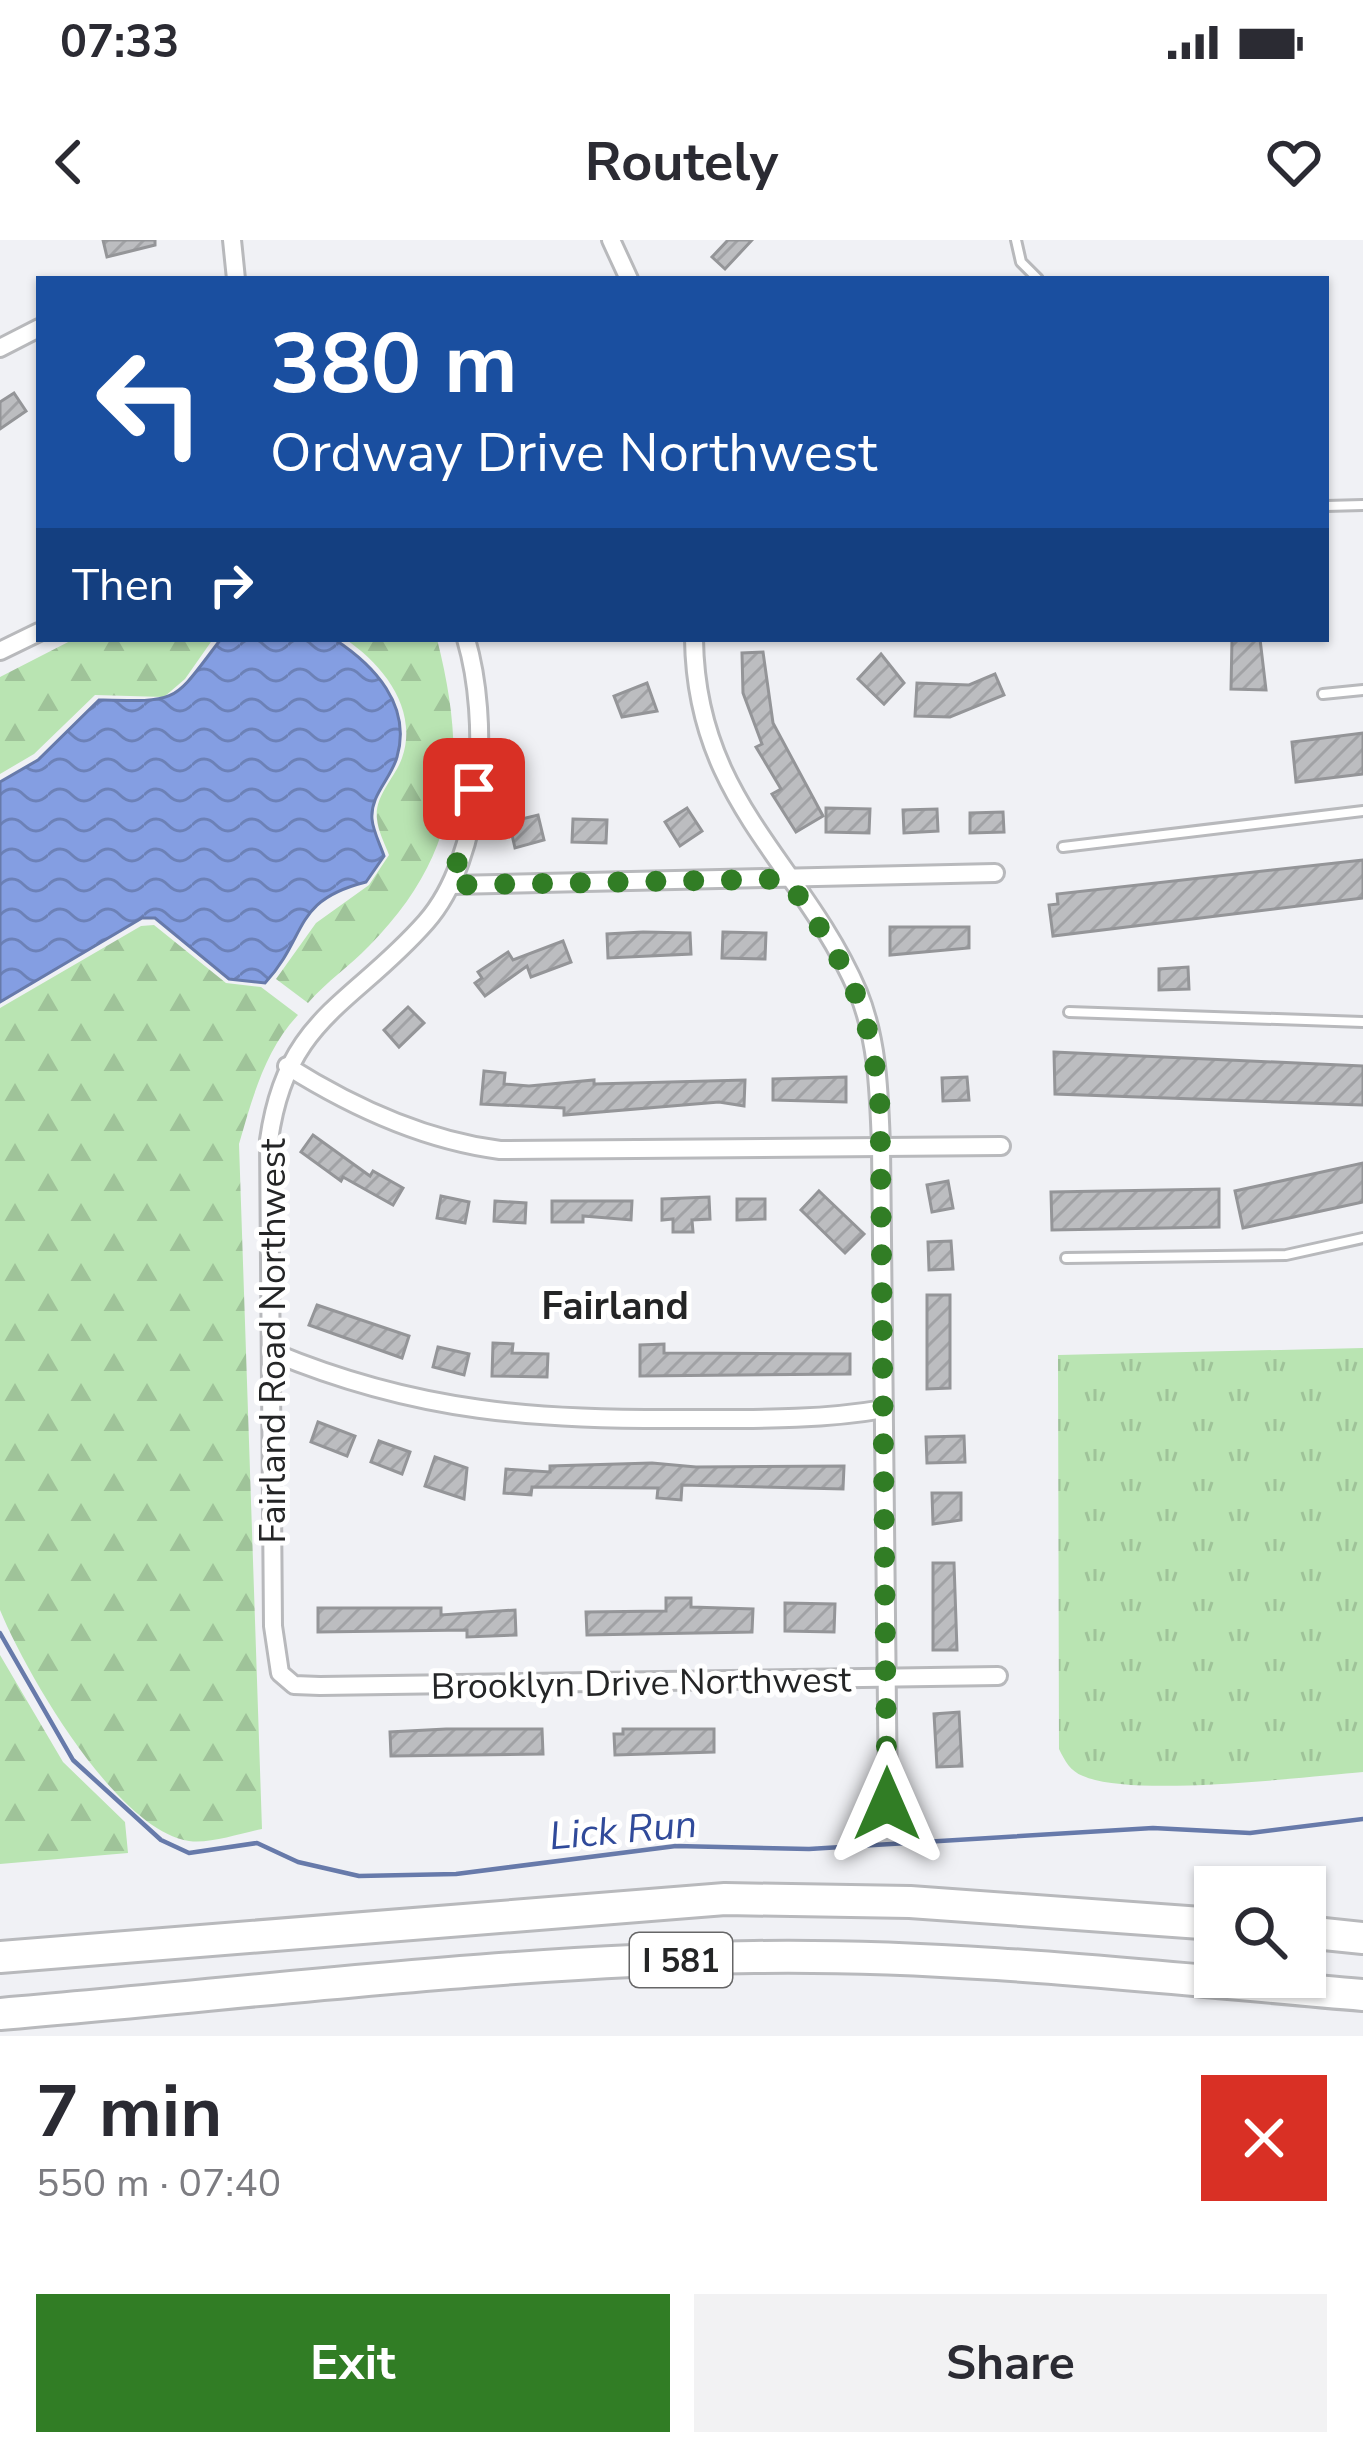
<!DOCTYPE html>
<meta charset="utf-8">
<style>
body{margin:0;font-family:"Nunito Sans",sans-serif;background:#f2f2f3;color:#2b2b33;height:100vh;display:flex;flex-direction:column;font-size:45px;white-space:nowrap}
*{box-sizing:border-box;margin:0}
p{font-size:39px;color:#7c7c81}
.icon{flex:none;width:66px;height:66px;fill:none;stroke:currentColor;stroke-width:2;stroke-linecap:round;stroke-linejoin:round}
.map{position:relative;height:1796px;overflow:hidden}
.panel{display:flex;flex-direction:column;background:#fff;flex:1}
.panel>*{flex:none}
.banner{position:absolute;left:36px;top:36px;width:1293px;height:366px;border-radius:0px;box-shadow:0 3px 9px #0004;background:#1a4fa0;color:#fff;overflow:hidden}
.fabs{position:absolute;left:1194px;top:1626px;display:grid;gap:24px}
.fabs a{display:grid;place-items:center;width:132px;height:132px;border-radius:0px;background:#fff;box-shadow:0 3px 9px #0004;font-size:60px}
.pin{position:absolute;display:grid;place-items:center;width:102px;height:102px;color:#fff;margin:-51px;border-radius:24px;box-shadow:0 6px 18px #0006}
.me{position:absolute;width:132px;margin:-66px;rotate:0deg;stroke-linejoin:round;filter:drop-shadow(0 0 9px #0008)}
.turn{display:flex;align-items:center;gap:42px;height:252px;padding:0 36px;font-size:54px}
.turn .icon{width:156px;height:156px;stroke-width:2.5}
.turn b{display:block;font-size:84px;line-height:102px}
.then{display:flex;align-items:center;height:114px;padding:0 36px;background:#0003;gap:24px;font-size:45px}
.round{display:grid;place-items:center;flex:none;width:126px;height:126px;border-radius:0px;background:#f2f2f3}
.overview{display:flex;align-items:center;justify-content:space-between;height:204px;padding:0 36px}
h1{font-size:72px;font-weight:700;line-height:90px}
.action{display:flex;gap:24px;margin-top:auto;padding:24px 36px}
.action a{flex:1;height:138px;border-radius:0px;background:#317d25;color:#fff;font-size:48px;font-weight:700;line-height:138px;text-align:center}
.action a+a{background:#f2f2f3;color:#2b2b33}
.status{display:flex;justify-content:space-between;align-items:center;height:84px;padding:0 60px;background:#fff;direction:ltr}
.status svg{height:33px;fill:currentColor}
header{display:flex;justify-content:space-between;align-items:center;height:156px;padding:0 36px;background:#fff;font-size:54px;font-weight:700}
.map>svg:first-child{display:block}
.grass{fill:url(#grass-tufts)}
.forest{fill:url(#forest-firs)}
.water{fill:url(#water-waves);stroke:#677aaa;stroke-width:3}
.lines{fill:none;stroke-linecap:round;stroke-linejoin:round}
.stream{stroke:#677aaa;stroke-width:4.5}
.building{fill:url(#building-hatch);stroke:#949598;stroke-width:3}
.service-casing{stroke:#b8b9bc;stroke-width:14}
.minor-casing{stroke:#b8b9bc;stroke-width:22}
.motorway-casing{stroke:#b8b9bc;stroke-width:36}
.service{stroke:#fff;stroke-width:8}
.minor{stroke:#fff;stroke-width:16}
.motorway{stroke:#fff;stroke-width:30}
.route{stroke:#317d25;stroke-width:21;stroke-dasharray:0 37.8}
.labels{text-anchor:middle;stroke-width:10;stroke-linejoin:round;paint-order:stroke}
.shield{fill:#fff;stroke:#666667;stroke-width:3}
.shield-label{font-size:33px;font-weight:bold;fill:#242526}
.street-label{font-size:36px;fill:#242526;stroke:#fff}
.neighbourhood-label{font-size:39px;font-weight:bold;fill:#242526;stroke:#fff}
.water-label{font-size:39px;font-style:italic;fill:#304a9a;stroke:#fff}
</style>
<div class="status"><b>07:33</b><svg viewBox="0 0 49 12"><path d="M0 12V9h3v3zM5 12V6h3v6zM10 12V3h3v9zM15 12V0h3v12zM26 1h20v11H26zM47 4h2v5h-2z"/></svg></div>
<header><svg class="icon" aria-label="back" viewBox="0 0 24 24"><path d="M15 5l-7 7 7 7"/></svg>Routely<svg class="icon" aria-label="heart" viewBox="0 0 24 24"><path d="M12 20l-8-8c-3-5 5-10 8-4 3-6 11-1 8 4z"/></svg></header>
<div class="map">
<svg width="1363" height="1796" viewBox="0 0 1363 1796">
<defs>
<pattern id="grass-tufts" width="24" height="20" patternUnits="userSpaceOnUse" patternTransform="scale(3)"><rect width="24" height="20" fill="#b9e4b2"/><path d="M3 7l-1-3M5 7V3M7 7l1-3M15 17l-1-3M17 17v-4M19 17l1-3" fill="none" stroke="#9fc399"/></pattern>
<pattern id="forest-firs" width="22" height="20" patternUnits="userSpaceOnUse" patternTransform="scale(3)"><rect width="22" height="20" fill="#b9e4b2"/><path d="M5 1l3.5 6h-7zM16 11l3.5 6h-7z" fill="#9fc399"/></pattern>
<pattern id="water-waves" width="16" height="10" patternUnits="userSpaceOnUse" patternTransform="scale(3)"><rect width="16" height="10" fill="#849ee2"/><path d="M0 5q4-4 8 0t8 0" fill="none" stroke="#6c81b7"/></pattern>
<pattern id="building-hatch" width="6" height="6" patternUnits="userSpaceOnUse" patternTransform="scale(3)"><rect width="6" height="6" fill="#bcbdc0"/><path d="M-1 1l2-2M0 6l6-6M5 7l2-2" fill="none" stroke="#a1a2a5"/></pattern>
</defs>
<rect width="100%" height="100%" fill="#f0f1f5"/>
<path class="grass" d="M1363,1108V1532C1303,1537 1133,1558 1083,1536C1070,1531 1065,1521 1059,1509L1058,1115Z"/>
<g class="forest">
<path d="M74,399H213L185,439L164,457L95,455L34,514L0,534V437Z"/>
<path d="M345,399H437C468,521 461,613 369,706C350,726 327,741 308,763L276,739L316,683L369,645L389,615C385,604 378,591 377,579C374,556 395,538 402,518C419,470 383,424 345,399Z"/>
<path d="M154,685L226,743L261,747L298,775C265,810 252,859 239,904L262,1589C241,1593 210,1604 189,1601C116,1590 26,1433 0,1370V768L141,686Z"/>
<path d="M0,1415L63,1522L125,1582L128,1613L0,1624Z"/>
</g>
<path class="water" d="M221,399H334C374,425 412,465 397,517C391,539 370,555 372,579C373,591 380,604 384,616L366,642C291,661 309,695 265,743L229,739L155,678H142L0,762V542L38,520L99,460C181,462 172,463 221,399Z"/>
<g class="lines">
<path class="stream" d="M0,1393L73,1520L161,1600L189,1613L257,1603L298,1622L359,1636L456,1634L676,1606L809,1609L1153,1588L1250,1593L1363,1579"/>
</g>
<g class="building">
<path d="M103,0H155V5L107,17Z"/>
<path d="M728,0H752L725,29L712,17Z"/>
<path d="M14,153L26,171L0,189V162Z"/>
<path d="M1232,399H1260L1266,450L1231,449Z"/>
<path d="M763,412L773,483L823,576L796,592L772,554L781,549L756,507L762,504L743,453L742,413Z"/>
<path d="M881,414L904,443L884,464L858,439Z"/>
<path d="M995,434L1004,455L950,477L915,476L917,443L969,445Z"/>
<path d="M647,443L657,471L622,477L614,456Z"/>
<path d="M1363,493V534L1296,542L1292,502Z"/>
<path d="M687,568L702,591L680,606L665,582Z"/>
<path d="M826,568L870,569L869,593L826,592Z"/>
<path d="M937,569L938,591L904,593L903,570Z"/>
<path d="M1003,572L1004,592L970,593V573Z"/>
<path d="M538,575L544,600L515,608L509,582Z"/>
<path d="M573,579L607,580L606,603L572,602Z"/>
<path d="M1363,620V658L1053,696L1049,665L1058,664L1057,654Z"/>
<path d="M890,687H969V708L890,715Z"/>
<path d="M643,692L690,693L691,714L608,718L607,694Z"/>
<path d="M723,692L766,693L765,719L722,718Z"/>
<path d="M563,701L571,722L531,737L527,726L485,756L475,743L482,738L478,732L508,712L513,720Z"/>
<path d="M1188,727L1189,749L1159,750V729Z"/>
<path d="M408,767L424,783L399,807L384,790Z"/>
<path d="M1054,812L1363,826V865L1055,854Z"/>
<path d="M484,831L505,833L504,844L529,846L594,840V844L745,840L744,866L719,862L564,875V868L481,864Z"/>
<path d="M846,837V862L773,860V839Z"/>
<path d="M967,837L969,860L943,861L942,838Z"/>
<path d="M313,895L370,936L373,931L403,948L393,965L343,937L341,941L301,912Z"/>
<path d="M1363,923V962L1243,988L1235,951Z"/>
<path d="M948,941L953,968L932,972L927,945Z"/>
<path d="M1219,949V987L1052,990L1051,952Z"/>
<path d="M819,951L864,994L845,1013L801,970Z"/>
<path d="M441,956L469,962L465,983L437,978Z"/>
<path d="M709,957L710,979L692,980L693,992H673V979L662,980V959Z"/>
<path d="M737,959H765V979L737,980Z"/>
<path d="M495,961L526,963L525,983L494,981Z"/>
<path d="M552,961H632L631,980L583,976V982H552Z"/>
<path d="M951,1001L953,1029L929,1030L928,1002Z"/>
<path d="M927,1055H950V1148L927,1149Z"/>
<path d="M317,1065L409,1096L402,1118L309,1085Z"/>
<path d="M493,1103L513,1104L512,1113L548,1114L547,1137L492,1136Z"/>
<path d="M664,1104V1113L850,1114V1134L640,1136V1105Z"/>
<path d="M438,1107L469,1114L464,1135L433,1127Z"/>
<path d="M318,1182L355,1196L347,1216L311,1202Z"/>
<path d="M964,1196L965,1222L927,1223L926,1197Z"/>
<path d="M379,1201L410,1212L402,1234L371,1222Z"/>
<path d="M435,1217L467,1228L464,1259L425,1246Z"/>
<path d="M652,1223L696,1227L844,1226L843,1249L682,1245L681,1260L657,1258L658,1248L532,1247L531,1255L504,1253L506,1229L550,1232V1226Z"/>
<path d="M932,1253H961V1280L933,1284Z"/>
<path d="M933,1323H954L957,1410H933Z"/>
<path d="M666,1358H691V1367L753,1369L752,1392L587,1395L586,1372L666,1371Z"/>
<path d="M785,1363L835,1364L834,1392L785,1391Z"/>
<path d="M318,1368H441V1375L515,1370L516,1395L467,1397V1390L318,1392Z"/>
<path d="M959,1472L962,1526L937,1527L934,1474Z"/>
<path d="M446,1489H542L543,1514L391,1516L390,1492Z"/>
<path d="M623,1489H714V1512L615,1515L614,1494H623Z"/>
</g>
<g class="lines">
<defs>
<g id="service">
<path d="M1016,0L1021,22L1038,39"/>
<path d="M1326,266L1363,265"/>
<path d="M1323,454L1363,450"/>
<path d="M1063,607L1363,571"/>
<path d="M1069,772L1363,782"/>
<path d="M1066,1018L1286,1015L1363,998"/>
</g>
<g id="minor">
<path d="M232,0L236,39"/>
<path d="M611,0L629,39"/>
<path d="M0,108L39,88"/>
<path d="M466,399C490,480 484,616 426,682C353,765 286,777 269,900L273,1386L280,1433L294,1445L320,1446L998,1436"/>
<path d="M694,399C696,562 802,622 858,752C878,801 879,854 881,906L888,1564"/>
<path d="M0,411L39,392"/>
<path d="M451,645L995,633"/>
<path d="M287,826C352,867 423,900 500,910L1001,906"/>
<path d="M272,1112C418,1173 537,1180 693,1179C757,1179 821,1180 884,1169"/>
</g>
<g id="motorway">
<path d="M1305,1692L1363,1698"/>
<path d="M0,1717L725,1659L910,1662L1215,1684"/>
<path d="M0,1774C250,1753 503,1721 754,1717C957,1714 1161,1738 1363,1755"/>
</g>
</defs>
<use href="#service" class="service-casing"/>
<use href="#minor" class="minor-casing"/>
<use href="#motorway" class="motorway-casing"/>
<use href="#service" class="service"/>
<use href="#minor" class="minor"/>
<use href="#motorway" class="motorway"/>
</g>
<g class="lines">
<path class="route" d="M474,549L452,645L787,639C847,728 869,757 880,866L887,1564"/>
</g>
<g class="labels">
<rect class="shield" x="630" y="1693" width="102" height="54" rx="9"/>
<g class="shield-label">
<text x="681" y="1732">I 581</text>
</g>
<g class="street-label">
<text transform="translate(272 1101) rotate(-90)" y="13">Fairland Road Northwest</text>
<text transform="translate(641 1442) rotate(-1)" y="13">Brooklyn Drive Northwest</text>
</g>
<g class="neighbourhood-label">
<text x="615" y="1079">Fairland</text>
</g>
<g class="water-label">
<text transform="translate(623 1589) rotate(-5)" y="14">Lick Run</text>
</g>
</g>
</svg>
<div class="fabs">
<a><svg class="icon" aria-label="search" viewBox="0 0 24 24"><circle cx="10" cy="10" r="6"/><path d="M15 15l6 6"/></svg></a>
</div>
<div class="pin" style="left:474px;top:549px;background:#d93025"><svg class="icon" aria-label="arrive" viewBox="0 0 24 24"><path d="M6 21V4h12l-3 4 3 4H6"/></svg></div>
<svg class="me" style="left:887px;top:1564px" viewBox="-20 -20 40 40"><path d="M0-17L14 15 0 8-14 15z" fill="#317d25" stroke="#fff" stroke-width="4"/></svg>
<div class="banner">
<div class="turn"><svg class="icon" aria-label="left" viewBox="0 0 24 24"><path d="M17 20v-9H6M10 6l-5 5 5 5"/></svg><div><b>380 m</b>Ordway Drive Northwest</div></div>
<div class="then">Then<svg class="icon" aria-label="right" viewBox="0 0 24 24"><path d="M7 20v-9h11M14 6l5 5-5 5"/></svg></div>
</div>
</div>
<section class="panel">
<div class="overview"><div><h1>7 min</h1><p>550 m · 07:40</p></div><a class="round" style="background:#d93025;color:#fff"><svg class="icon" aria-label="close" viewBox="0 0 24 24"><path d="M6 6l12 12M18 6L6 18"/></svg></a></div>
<div class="action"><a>Exit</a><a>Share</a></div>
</section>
